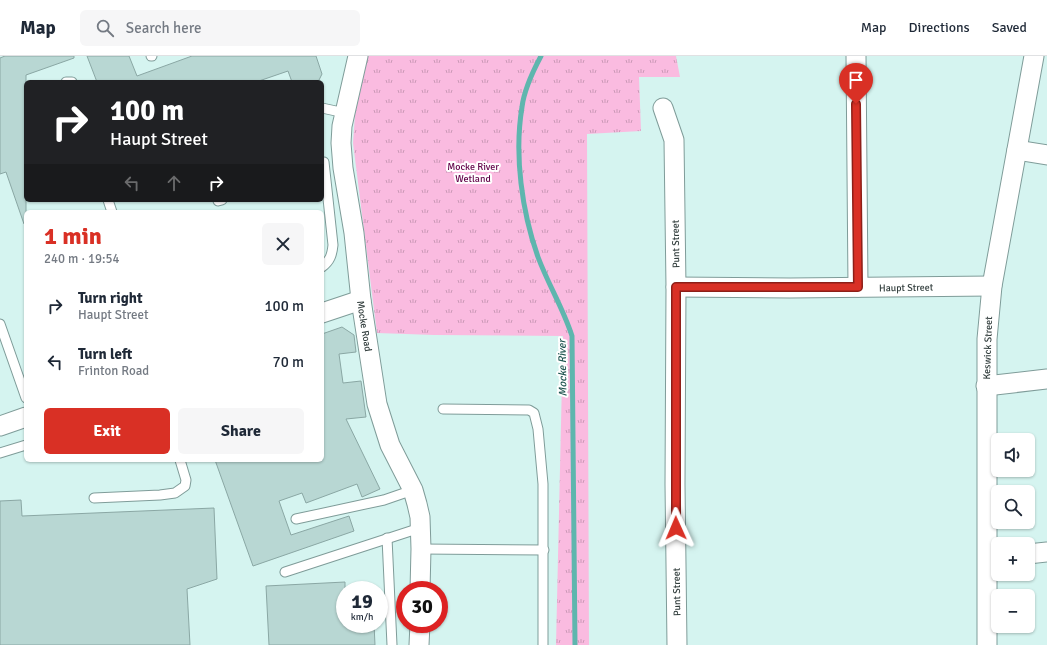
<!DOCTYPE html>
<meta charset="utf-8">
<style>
body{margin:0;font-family:Signika,sans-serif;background:#f6f6f7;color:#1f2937;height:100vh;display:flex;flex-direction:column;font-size:15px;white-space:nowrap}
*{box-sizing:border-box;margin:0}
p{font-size:13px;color:#747a83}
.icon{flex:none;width:22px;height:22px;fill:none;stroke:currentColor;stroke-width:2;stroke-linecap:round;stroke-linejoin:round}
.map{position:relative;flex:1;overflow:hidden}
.panel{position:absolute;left:24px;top:154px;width:300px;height:252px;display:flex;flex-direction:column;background:#fff;border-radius:6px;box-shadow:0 1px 3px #0004}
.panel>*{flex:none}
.banner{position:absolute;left:24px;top:24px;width:300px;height:122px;border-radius:6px;box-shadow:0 1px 3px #0004;background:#202124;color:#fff;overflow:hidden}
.fabs{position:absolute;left:991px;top:377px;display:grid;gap:8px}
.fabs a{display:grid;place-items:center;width:44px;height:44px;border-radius:6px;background:#fff;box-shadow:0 1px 3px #0004;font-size:20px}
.speed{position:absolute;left:336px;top:525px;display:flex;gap:8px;font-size:20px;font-weight:700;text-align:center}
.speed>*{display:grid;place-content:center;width:52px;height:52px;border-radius:50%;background:#fff;box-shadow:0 1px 3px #0004;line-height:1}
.speed small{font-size:10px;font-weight:400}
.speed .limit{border:6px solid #d22;background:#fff;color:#111}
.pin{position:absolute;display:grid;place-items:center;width:34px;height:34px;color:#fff;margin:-41px -17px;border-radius:50% 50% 50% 0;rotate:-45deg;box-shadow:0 0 4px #0007}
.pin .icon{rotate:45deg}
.me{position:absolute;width:44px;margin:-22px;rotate:359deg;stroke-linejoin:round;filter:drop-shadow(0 0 3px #0008)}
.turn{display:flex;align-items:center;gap:14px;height:84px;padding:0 20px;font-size:18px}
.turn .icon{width:52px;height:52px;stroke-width:2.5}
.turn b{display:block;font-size:28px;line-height:34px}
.lanes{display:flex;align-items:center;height:38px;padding:0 20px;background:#0003;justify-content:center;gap:20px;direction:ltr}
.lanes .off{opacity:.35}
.round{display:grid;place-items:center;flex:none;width:42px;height:42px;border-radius:6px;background:#f6f6f7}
.overview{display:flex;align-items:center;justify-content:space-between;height:68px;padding:0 20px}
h1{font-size:24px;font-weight:700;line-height:30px;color:#d93025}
.cta{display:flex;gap:8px;margin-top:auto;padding:8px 20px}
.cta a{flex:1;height:46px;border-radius:6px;background:#d93025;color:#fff;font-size:16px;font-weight:700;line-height:46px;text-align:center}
.cta a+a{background:#f6f6f7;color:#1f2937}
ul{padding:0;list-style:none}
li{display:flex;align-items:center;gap:12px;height:56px;padding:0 20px}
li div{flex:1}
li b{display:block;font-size:15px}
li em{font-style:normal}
header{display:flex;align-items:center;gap:24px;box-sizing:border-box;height:56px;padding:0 20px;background:#fff;border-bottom:1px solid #e0e1e3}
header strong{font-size:19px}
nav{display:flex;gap:22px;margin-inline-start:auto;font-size:14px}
.search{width:280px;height:36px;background:#f6f6f7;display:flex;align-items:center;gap:10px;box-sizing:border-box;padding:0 14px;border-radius:6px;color:#747a83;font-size:15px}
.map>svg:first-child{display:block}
.grass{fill:url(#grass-tufts)}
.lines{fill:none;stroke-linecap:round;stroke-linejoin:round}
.stream{stroke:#5eb6ae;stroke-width:5}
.building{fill:#b8d7d3;stroke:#8aa7a4}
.lane-casing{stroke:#7f9c99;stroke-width:11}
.street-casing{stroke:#7f9c99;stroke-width:21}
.lane{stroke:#fff;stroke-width:9}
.street{stroke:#fff;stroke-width:19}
.route-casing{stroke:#8d1f18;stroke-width:10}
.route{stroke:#d93025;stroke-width:7}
.labels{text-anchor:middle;stroke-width:4;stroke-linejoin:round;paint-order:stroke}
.park-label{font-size:10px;fill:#620349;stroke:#fff}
.street-label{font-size:10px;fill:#313d3c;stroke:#fff}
.water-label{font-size:11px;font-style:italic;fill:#205551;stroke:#fff}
</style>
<header>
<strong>Map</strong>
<div class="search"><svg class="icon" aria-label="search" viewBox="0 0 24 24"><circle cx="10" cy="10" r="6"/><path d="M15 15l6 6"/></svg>Search here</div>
<nav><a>Map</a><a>Directions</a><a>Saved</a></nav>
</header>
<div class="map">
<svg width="1047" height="589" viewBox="0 0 1047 589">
<defs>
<pattern id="grass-tufts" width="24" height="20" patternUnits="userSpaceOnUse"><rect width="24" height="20" fill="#fabbe0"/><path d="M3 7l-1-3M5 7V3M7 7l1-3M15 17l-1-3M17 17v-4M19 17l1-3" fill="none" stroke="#cb99b7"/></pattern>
</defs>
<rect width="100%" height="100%" fill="#d5f4f0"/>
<path class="grass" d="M368,0H676L680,21H639L641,75L587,78L589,589H556L563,280L434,279L377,277L353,87L355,59Z"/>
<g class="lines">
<path class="stream" d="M541,0C533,15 524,34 522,51C514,99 522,156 538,201C548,228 563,252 572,280L575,589"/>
</g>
<g class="building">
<path d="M5,0H74V2L26,19V168H24L6,116L0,118V2Z"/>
<path d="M87,0H129L137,20L192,0H316L322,18L318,26H292L288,15L256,26H97Z"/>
<path d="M342,271L354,279L356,296L339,298L343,327L361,325L366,361L346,363L380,433L362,441L357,428L306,447L302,437L279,445L291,479L349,460L354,475L253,510L215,404H322V278Z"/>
<path d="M21,444L22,460L214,452L217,523L187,533L190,589H0V445Z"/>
<path d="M345,526V568H374L375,589H269L266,530Z"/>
</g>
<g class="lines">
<defs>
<g id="lane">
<path d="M151,0H152"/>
<path d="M66,26H72"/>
<path d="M322,52L345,57"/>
<path d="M108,144L112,156"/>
<path d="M218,145L222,144"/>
<path d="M322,211C330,205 332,199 333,189L324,106"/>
<path d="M0,268L26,342"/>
<path d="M443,353L529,354L534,357L538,373L543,428V589"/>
<path d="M0,397L26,389"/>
<path d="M94,442L160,439L175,437L185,430L186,424L180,404"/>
<path d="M296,463L384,444L413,434"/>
<path d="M387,482L392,589"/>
<path d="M421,493L544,494"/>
<path d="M285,516L420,472"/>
</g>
<g id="street">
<path d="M358,0L342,70L341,87L343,112L354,177L361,244L377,348L390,389L413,434L417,448L420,461L421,493L420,534"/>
<path d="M856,0L858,231"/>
<path d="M663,52L674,84L676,231L675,428L677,589"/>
<path d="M1017,94L1047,99"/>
<path d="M676,231L790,232L992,230"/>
<path d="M322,257L361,244"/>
<path d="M986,330L1047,323"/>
<path d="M0,370L26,361"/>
<path d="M1028,498L1047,496"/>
<path d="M419,589L420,568"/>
<path d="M987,589V283L992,230L1034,0"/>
</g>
</defs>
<use href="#lane" class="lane-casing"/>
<use href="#street" class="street-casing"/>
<use href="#lane" class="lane"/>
<use href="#street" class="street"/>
</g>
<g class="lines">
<defs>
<path id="route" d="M676,472V231H858L856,48"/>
</defs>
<use href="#route" class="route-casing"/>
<use href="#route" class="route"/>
</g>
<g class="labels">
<g class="park-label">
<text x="473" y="114">Mocke River<tspan x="473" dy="12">Wetland</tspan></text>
</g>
<g class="street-label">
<text transform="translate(675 188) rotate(-91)" y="4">Punt Street</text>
<text transform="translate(906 231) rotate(-1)" y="4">Haupt Street</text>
<text transform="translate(365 270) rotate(81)" y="4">Mocke Road</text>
<text transform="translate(987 292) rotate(-88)" y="4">Keswick Street</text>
<text transform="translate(676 536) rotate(-91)" y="4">Punt Street</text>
</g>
<g class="water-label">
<text transform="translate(562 312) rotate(-91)" y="4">Mocke River</text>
</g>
</g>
</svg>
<div class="fabs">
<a><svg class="icon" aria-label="sound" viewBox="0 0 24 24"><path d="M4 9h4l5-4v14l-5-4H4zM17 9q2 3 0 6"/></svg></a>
<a><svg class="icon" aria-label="search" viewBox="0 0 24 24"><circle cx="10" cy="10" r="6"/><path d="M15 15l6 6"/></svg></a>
<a>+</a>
<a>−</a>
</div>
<div class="speed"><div>19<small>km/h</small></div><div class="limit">30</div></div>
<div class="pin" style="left:856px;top:48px;background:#d93025"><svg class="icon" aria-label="arrive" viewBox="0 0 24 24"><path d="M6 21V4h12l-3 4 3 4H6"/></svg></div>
<svg class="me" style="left:676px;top:472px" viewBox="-20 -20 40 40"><path d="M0-17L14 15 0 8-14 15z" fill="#d93025" stroke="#fff" stroke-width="4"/></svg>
<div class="banner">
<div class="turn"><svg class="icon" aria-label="right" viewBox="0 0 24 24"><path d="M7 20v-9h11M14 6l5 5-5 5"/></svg><div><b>100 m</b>Haupt Street</div></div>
<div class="lanes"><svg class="icon off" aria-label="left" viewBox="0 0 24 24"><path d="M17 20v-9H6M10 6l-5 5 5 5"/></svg><svg class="icon off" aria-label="ahead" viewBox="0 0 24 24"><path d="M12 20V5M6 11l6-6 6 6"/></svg><svg class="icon" aria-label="right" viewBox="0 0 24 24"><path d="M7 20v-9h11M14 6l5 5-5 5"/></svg></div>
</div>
<section class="panel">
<div class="overview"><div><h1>1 min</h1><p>240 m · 19:54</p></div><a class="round"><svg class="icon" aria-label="close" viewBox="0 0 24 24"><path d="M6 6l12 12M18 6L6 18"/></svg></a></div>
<ul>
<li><svg class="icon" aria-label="right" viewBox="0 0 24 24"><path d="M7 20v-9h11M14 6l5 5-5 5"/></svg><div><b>Turn right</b><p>Haupt Street</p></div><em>100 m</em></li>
<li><svg class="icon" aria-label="left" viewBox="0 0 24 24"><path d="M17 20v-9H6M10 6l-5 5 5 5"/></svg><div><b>Turn left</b><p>Frinton Road</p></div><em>70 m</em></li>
</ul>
<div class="cta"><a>Exit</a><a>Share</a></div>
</section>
</div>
